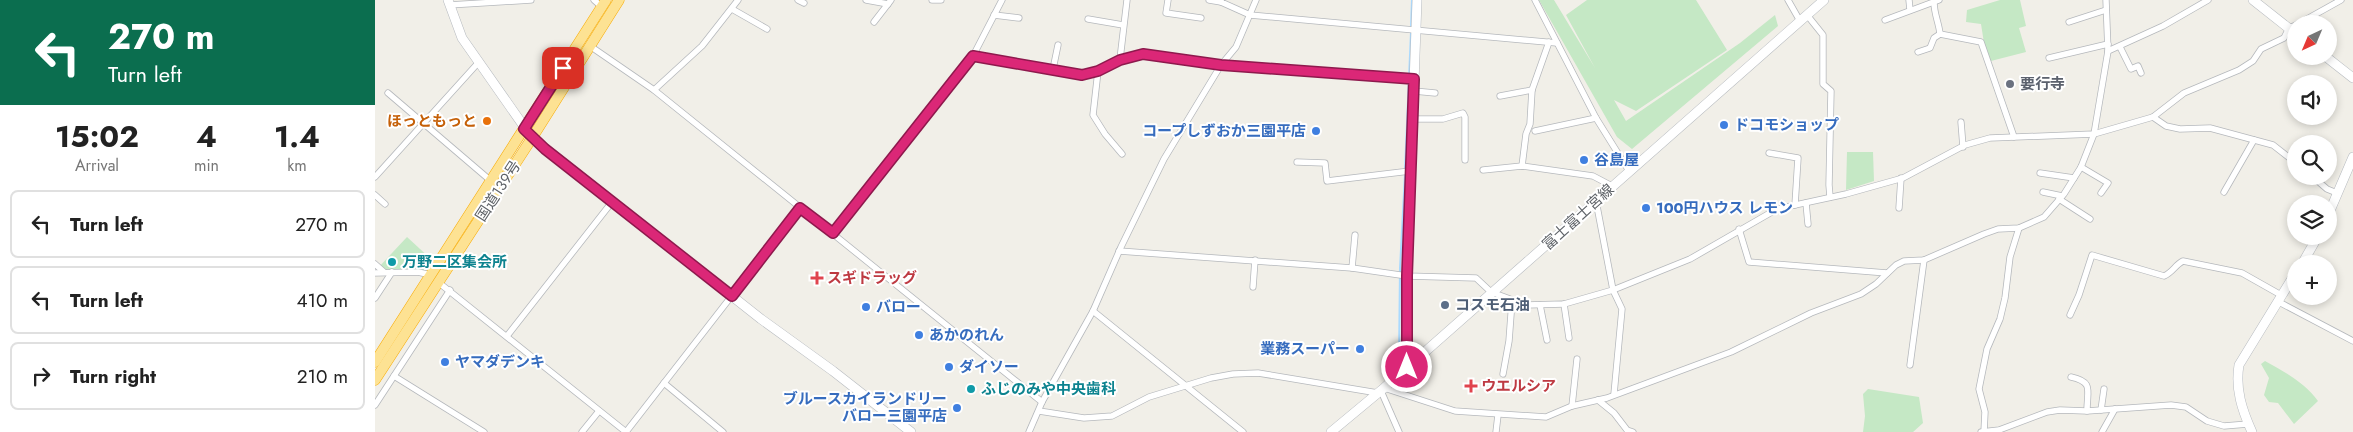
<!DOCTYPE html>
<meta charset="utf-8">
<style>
body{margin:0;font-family:Jost,"Noto Sans JP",sans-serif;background:#f2f2f2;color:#222;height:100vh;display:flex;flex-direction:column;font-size:19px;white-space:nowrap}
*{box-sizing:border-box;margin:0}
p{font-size:16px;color:#767676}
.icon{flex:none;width:28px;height:28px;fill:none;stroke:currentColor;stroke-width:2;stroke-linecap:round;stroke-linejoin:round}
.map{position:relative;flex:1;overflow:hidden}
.drawer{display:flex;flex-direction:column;background:#fff;width:375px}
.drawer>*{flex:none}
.banner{background:#0b6e4f;color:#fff;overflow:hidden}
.needle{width:32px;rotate:224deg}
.controls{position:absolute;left:1912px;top:15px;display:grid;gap:10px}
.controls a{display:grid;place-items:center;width:50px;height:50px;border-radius:50%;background:#fff;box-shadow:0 2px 8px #0003;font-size:25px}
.pin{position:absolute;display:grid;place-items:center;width:42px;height:42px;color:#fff;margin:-21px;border-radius:10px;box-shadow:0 2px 8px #0006}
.me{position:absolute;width:55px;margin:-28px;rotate:0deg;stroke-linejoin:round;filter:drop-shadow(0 0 4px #0008)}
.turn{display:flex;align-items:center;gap:18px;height:105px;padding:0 25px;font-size:22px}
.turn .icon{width:65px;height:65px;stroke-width:2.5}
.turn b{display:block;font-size:35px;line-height:42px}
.eta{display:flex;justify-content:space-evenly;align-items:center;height:85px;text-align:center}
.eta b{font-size:30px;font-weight:700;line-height:35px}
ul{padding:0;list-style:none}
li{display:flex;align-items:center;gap:15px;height:68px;margin:0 10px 8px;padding:0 15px;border:2px solid #e0e0e0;border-radius:8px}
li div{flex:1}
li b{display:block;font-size:19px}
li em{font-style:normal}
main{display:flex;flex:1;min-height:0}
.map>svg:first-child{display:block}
.green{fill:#c5e8c5}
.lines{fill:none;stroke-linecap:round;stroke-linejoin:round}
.stream{stroke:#aadaff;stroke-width:2}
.street-casing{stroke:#b5b8bc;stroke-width:7}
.secondary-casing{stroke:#b6babf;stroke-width:10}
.highway-casing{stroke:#f9ab00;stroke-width:11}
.street{stroke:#fff;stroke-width:5.5}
.secondary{stroke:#fff;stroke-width:9}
.highway{stroke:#fde293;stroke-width:10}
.route-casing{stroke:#8e194d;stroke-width:12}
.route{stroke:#db2777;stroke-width:9}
.worship-dot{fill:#6b7280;stroke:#fff;stroke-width:2}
.food-dot{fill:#e8710a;stroke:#fff;stroke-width:2}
.shop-dot{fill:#3f7fe0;stroke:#fff;stroke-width:2}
.culture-dot{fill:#0f9aa8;stroke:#fff;stroke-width:2}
.health-dot{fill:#e0444e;stroke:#fff;stroke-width:2}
.service-dot{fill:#5c6f8a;stroke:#fff;stroke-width:2}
.labels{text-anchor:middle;stroke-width:4;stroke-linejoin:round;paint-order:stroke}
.worship-label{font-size:15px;font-weight:bold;fill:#5b616d;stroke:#fff;text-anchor:start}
.food-label{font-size:15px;font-weight:bold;fill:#c56008;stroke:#fff;text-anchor:end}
.shop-label{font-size:15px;font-weight:bold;fill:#366cbe;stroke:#fff;text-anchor:start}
.street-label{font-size:15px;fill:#5f6368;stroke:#fff}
.culture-label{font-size:15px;font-weight:bold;fill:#0d838f;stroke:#fff;text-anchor:start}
.health-label{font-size:15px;font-weight:bold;fill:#be3a42;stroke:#fff;text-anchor:start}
.service-label{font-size:15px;font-weight:bold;fill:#4e5e75;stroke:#fff;text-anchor:start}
</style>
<main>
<section class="drawer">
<div class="banner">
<div class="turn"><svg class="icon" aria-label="left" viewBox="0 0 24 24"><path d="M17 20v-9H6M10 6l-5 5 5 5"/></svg><div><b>270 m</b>Turn left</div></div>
</div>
<div class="eta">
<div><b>15:02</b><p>Arrival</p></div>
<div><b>4</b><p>min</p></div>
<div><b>1.4</b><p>km</p></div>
</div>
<ul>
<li><svg class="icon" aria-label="left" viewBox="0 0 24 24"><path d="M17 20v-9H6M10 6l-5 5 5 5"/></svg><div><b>Turn left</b></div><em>270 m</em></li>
<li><svg class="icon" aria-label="left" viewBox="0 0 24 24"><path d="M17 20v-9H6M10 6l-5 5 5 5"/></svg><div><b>Turn left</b></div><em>410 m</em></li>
<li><svg class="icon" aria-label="right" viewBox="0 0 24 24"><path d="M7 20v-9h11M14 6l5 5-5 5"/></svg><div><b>Turn right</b></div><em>210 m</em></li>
</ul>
</section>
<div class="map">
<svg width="1978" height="432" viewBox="0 0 1978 432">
<rect width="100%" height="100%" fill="#f1efe8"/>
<g class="green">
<path d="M1164,0H1179L1220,68L1191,15L1212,0H1321L1352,50L1261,111L1239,100L1251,121L1365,43L1400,15L1403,26L1257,149L1242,137Z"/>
<path d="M1625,0H1645L1651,26L1644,28L1651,52L1612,62L1606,24L1591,22L1592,10Z"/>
<path d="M1472,152H1498L1499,181L1471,190Z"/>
<path d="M32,237L57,260L48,273L9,272L3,268Z"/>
<path d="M1890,361C1910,372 1930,383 1943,401L1919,424L1903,403L1894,402L1889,395L1894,378L1886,364Z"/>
<path d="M1493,389L1544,397L1548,423L1538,432H1488L1490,416L1488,394Z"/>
</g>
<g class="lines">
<g class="stream">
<path d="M1036,27L1037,0"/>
<path d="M1030,169L1036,32"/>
<path d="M1024,359L1025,268L1030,174"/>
</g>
<defs>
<g id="street">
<path d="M219,0L227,7"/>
<path d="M423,0L429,3"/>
<path d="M491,0L513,4"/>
<path d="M557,0H566"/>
<path d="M793,0L791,13L826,18"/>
<path d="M834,0L846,2"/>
<path d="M846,0V2L875,15L1182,43"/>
<path d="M1160,0L1221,118L1254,171"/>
<path d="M1413,0L1425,21"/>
<path d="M1534,0L1535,10"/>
<path d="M1559,2C1559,14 1564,23 1565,34"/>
<path d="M74,5L156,0"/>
<path d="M357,9L392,29"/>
<path d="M619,15L644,18"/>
<path d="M1432,15L1448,35V84L1456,91L1454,185L1455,197"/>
<path d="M713,19L748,25"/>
<path d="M1510,20L1564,0"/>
<path d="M499,22L516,0"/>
<path d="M1694,22L1731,10"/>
<path d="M1923,24L1966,0"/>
<path d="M215,46L279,90L667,402"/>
<path d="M1745,47L1756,69L1763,66L1766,73"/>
<path d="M1733,51L1788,26L1833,0"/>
<path d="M1543,52L1555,48L1559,38L1565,34L1606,42L1639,137"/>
<path d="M598,56L707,75L723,71L745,59L768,54L846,65L1039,79"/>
<path d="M1674,58L1733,44"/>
<path d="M745,59L752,0"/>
<path d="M678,69L683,45"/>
<path d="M723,71L718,115L730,134L747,154"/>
<path d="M279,90L327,46L363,0"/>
<path d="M1039,91L1060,93"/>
<path d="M13,93L116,181"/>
<path d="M1125,96L1157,90"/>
<path d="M1778,117L1791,126L1805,129L1835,128L1898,145L1921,163"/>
<path d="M1037,119H1068L1088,113L1090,117V160"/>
<path d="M1586,122L1588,147"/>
<path d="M1160,131L1221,118"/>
<path d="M1394,153L1423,158L1420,205"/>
<path d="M922,162L950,163L952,181L1035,171"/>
<path d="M1147,166L1151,134L1155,124L1157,90L1174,42"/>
<path d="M1706,167L1733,183L1726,193"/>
<path d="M1108,170L1147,166L1218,176L1237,186"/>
<path d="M1665,173L1699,178"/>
<path d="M1937,176L1952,189L1962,193"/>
<path d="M0,177L103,63"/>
<path d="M1668,192L1687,196"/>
<path d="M1849,192L1879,140"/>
<path d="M0,195L10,204"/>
<path d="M1684,199L1715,219"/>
<path d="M1221,201L1238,290L1247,309L1239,394"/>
<path d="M1431,203L1433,224"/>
<path d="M1524,208L1526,178"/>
<path d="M1364,229L1374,262L1512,273"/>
<path d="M458,233L598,56L627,0"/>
<path d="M744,251L977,268L1032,276L1101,278L1116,292L1151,305L1189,304L1238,290L1315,259L1402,209L1471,194L1528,178L1590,145L1615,138L1719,134L1778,117L1809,93L1864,70L1878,61L1886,49L1909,38L1914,28L1921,25"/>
<path d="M0,264L9,272"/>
<path d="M977,268L980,235"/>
<path d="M0,273L43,272L56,275"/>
<path d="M63,282L251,432L425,208"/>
<path d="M878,287L880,260"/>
<path d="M0,298L17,272"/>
<path d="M1902,301L1978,341"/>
<path d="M1189,304L1194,338"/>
<path d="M1165,305L1172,340"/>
<path d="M718,311L868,432"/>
<path d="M1695,315L1704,295L1717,255L1789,276C1798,272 1800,265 1808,261L1867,273L1906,295"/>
<path d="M132,336L237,202"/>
<path d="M1535,365L1549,260"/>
<path d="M1128,374L1134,341L1137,301"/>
<path d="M19,376L109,432"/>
<path d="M1696,377C1719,382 1712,390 1712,411"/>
<path d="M289,383L348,432"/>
<path d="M1009,388L1080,411L1171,417L1197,406L1232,398L1356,352L1436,313L1486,294L1501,284L1521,265L1529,261L1549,260L1609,234L1623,229L1644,228L1669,217L1689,194L1706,167L1719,134L1733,51L1731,0"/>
<path d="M1006,391L1024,432"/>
<path d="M1223,400L1239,413L1252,430L1258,432"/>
<path d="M0,405L75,290"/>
<path d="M1197,406L1202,359"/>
<path d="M1726,410L1729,389"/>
<path d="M664,411L709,418L737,416L774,397L836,378L858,374L883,373L1003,393"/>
<path d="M207,432L224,411"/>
<path d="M654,432L667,402L718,311L746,247L789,159L846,65L861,47L881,0"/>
<path d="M1121,432L1123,415"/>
<path d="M1606,432L1624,430L1672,412L1685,410L1712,411L1796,405L1811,407L1832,421L1849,426L1873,424"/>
<path d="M1609,432L1610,412L1604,389L1612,349L1625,319L1630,298L1635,257L1644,228"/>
<path d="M1727,432L1740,409"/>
</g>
<g id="secondary">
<path d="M73,0L87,38L157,138L386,319L458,371L536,432"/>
<path d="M1878,0L1921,34"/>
<path d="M1950,56L1978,78"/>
<path d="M1954,213L1978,157"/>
<path d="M1927,264L1943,236"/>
<path d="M1032,367V276L1042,0"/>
<path d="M956,432L1009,388L1449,0"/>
<path d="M1877,432C1867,410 1860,389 1864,365L1921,272"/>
</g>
<g id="highway">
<path d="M0,362L231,0"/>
<path d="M0,380L157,138L244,0"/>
</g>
</defs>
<use href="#street" class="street-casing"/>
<use href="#secondary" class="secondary-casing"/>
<use href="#highway" class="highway-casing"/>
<use href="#street" class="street"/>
<use href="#secondary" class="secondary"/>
<use href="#highway" class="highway"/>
</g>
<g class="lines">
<defs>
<path id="route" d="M188,68L149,129L170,149L357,296L425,208L458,233L598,56L707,75L723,71L745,60L768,54L846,65L1039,79L1032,276V367"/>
</defs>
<use href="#route" class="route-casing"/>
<use href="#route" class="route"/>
</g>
<circle class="worship-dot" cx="1635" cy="84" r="5"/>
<circle class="food-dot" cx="112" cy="121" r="5"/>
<g class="shop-dot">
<circle cx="1349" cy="125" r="5"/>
<circle cx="941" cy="131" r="5"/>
<circle cx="1209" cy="160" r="5"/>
<circle cx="1271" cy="208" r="5"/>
<circle cx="491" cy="307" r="5"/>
<circle cx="544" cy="335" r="5"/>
<circle cx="985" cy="349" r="5"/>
<circle cx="70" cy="362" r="5"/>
<circle cx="574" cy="367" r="5"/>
<circle cx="582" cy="408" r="5"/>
</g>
<g class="culture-dot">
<circle cx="17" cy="262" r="5"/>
<circle cx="596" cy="389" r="5"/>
</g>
<g class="health-dot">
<path d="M439.5 270.5h5v5h5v5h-5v5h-5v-5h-5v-5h5z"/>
<path d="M1093.5 378.5h5v5h5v5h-5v5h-5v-5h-5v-5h5z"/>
</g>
<circle class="service-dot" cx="1070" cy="305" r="5"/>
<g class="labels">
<g class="worship-label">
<text x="1645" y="89">要行寺</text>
</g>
<g class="food-label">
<text x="102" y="126">ほっともっと</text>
</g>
<g class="shop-label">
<text x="1359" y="130">ドコモショップ</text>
<text x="931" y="136" text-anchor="end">コープしずおか三園平店</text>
<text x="1219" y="165">谷島屋</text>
<text x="1281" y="213">100円ハウス レモン</text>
<text x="501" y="312">バロー</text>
<text x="554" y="340">あかのれん</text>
<text x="975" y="354" text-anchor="end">業務スーパー</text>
<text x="80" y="367">ヤマダデンキ</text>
<text x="584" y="372">ダイソー</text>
<text x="572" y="404" text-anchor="end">ブルースカイランドリー<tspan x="572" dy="17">バロー三園平店</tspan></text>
</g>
<g class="street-label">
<text transform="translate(123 191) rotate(-57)" y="5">国道139号</text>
<text transform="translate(1203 217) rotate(-42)" y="5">富士富士宮線</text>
</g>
<g class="culture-label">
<text x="27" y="267">万野二区集会所</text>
<text x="606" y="394">ふじのみや中央歯科</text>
</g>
<g class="health-label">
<text x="452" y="283">スギドラッグ</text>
<text x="1106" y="391">ウエルシア</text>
</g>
<g class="service-label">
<text x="1080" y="310">コスモ石油</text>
</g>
</g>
</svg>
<div class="controls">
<a><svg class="needle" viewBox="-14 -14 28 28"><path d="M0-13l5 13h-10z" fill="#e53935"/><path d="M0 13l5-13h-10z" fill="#767676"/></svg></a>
<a><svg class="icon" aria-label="sound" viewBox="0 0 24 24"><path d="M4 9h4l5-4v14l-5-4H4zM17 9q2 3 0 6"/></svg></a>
<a><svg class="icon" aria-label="search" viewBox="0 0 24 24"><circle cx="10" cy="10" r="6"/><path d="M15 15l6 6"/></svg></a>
<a><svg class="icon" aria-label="layers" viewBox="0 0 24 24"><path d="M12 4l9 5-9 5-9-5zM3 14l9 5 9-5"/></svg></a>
<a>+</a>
</div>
<div class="pin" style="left:188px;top:68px;background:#d93025"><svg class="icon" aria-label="arrive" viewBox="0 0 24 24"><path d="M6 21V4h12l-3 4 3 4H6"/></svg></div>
<svg class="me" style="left:1032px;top:367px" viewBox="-20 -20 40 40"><circle r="17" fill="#db2777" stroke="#fff" stroke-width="3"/><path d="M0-11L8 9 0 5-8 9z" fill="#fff"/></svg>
</div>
</main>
